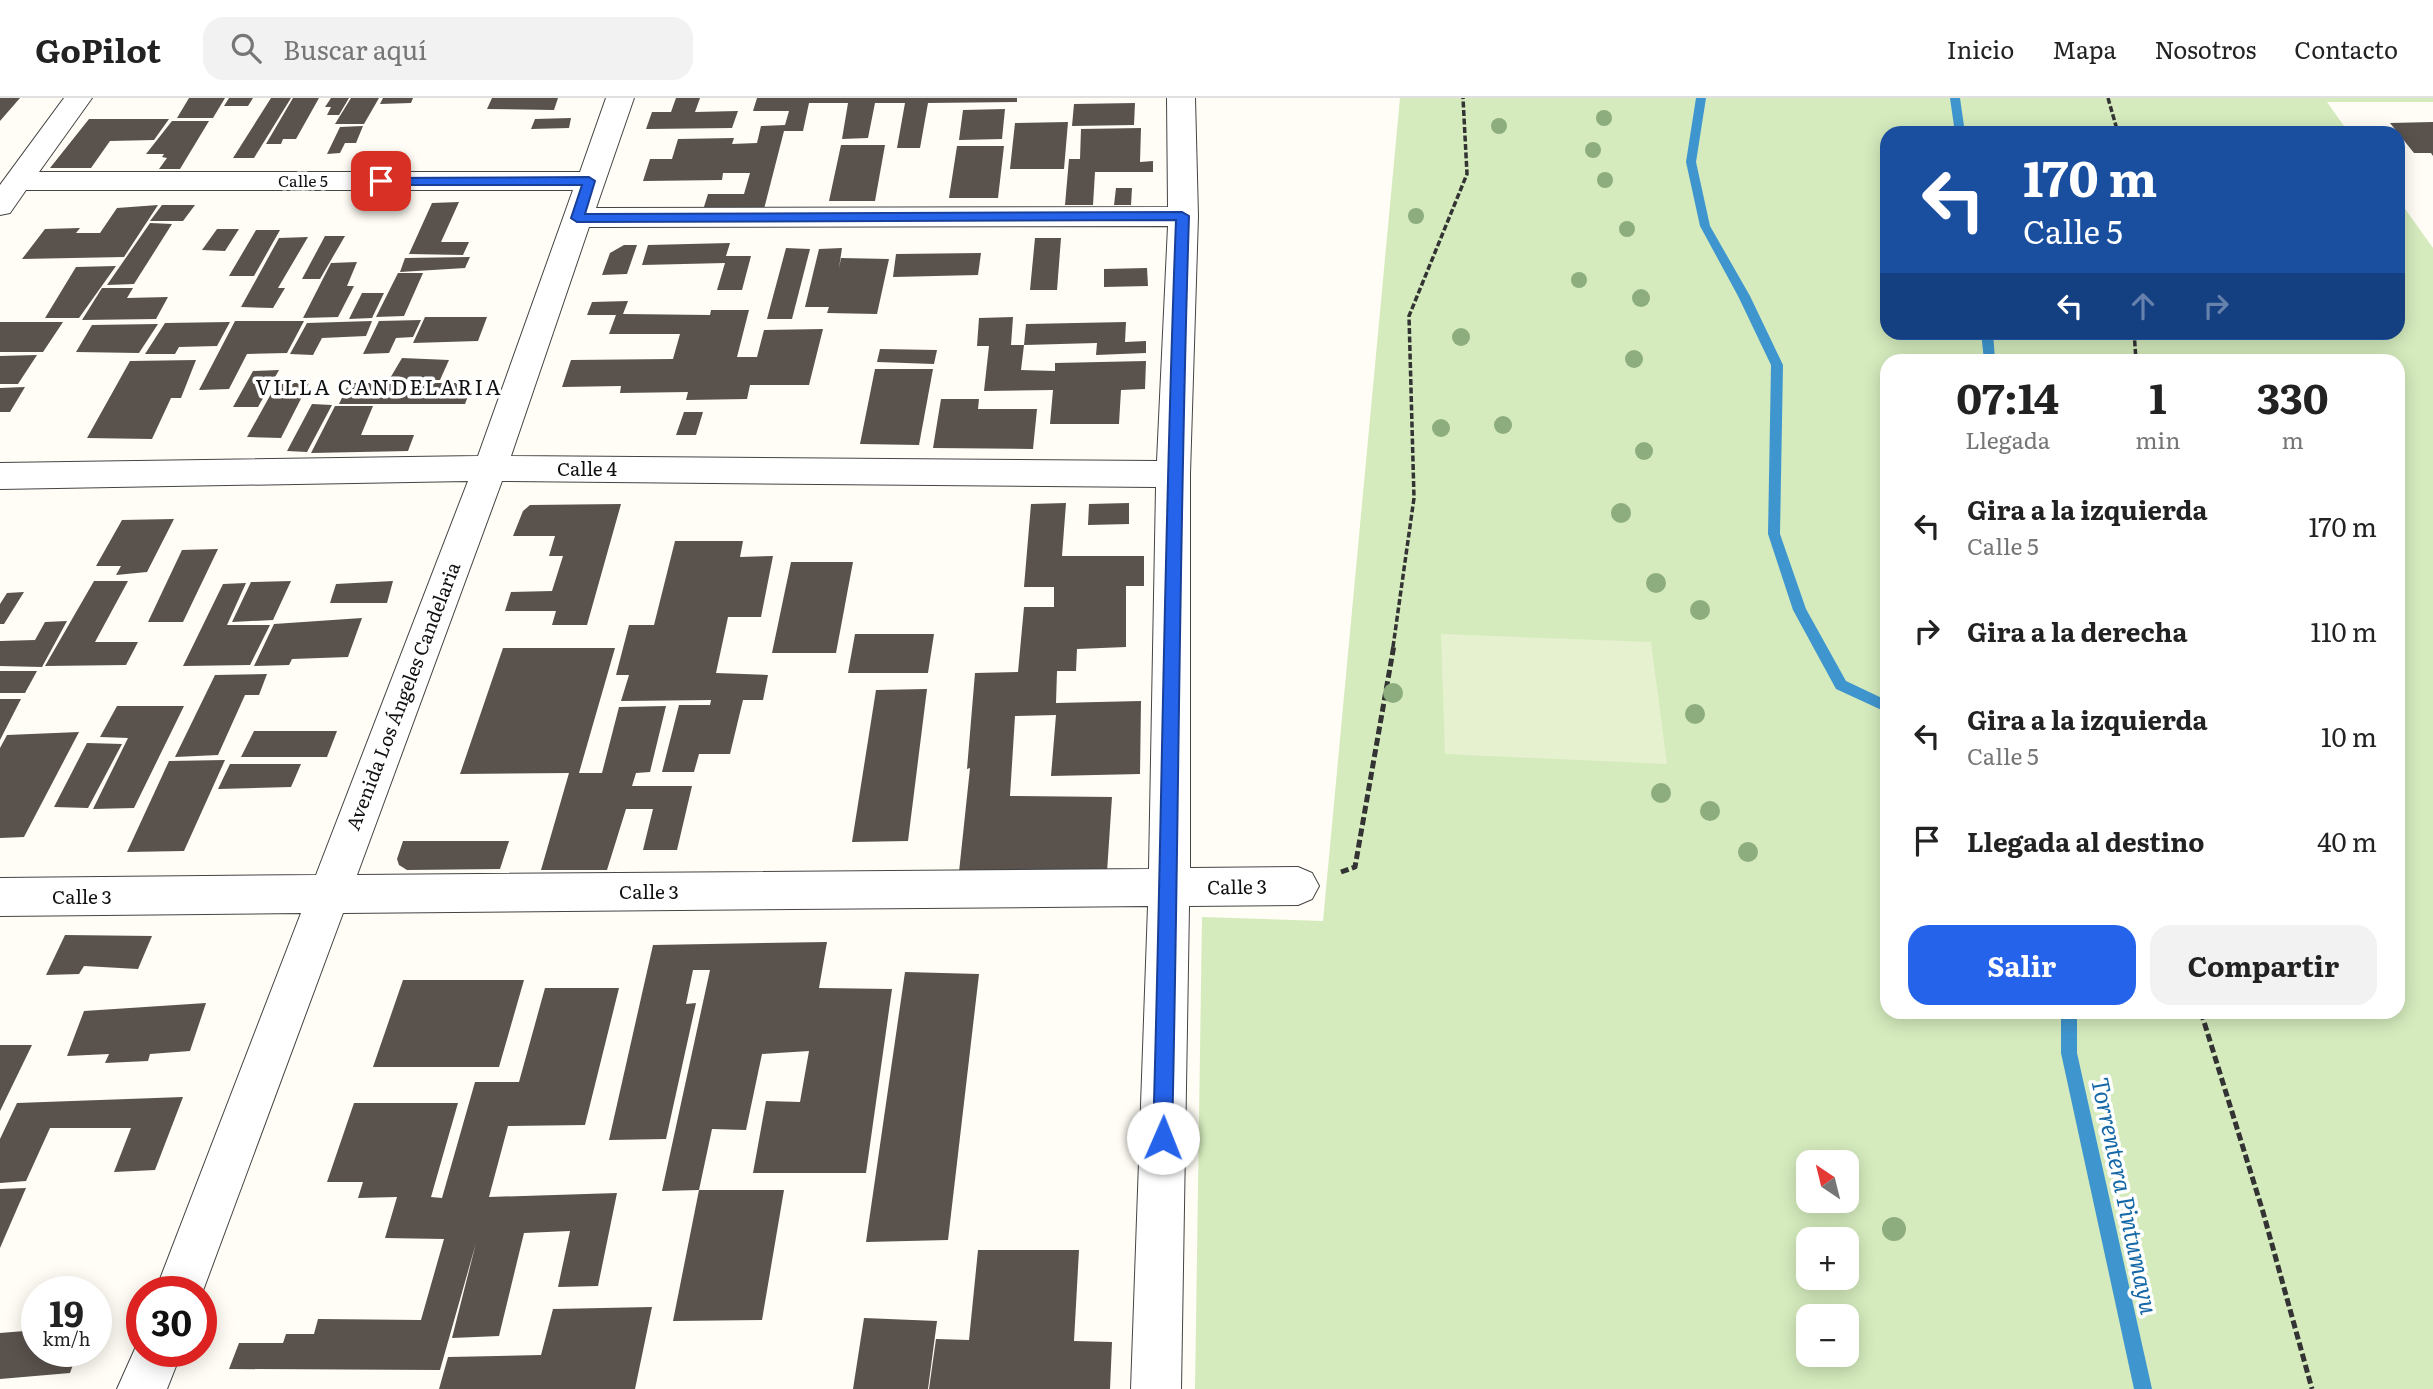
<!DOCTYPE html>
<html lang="es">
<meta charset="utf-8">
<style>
body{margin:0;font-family:Literata,serif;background:#f2f2f2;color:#222;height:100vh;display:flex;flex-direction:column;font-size:26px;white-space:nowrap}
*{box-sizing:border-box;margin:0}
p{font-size:23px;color:#767676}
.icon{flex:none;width:38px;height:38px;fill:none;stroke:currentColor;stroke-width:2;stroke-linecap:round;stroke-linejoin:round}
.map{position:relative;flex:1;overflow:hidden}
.side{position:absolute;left:1880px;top:256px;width:525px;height:665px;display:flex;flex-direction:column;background:#fff;border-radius:21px;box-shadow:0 4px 18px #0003}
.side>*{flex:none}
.banner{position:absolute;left:1880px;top:28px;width:525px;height:214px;border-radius:21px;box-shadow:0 4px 18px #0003;background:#1a4fa0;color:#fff;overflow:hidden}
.needle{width:46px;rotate:325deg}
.fabs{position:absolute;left:1796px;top:1052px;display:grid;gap:14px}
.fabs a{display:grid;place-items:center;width:63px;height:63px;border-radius:14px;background:#fff;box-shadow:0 4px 18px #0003;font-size:35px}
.speed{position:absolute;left:21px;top:1178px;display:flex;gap:14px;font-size:35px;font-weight:700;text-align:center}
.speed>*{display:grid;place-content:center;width:91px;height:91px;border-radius:50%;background:#fff;box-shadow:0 4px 18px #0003;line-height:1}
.speed small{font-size:18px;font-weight:400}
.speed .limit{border:10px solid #d22;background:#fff;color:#111}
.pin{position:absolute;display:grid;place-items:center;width:60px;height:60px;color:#fff;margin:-30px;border-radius:14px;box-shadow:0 4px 10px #0006}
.me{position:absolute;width:77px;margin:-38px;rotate:1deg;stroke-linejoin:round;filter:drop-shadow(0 0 5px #0008)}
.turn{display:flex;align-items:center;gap:24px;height:147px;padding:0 28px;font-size:32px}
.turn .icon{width:91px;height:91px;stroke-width:2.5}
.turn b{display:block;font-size:49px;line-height:60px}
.lanes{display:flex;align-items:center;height:66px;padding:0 28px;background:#0003;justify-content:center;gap:35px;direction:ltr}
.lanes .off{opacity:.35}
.eta{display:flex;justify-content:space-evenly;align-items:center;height:119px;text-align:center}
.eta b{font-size:42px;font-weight:700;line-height:49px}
.button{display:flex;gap:14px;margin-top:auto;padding:14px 28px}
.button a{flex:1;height:80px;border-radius:21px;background:#2563eb;color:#fff;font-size:28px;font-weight:700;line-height:80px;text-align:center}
.button a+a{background:#f2f2f2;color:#222}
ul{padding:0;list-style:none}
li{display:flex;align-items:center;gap:21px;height:105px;padding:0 28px}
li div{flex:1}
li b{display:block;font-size:26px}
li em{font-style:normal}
header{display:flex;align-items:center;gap:42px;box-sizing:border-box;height:98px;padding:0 35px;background:#fff;border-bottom:2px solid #e0e0e0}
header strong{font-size:33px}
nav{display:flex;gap:38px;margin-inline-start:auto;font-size:24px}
.search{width:490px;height:63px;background:#f2f2f2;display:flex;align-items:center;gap:18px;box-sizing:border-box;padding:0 24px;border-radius:21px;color:#767676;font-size:26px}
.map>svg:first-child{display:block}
.green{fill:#d5ebbd;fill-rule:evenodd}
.pitch{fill:#e6f2cf}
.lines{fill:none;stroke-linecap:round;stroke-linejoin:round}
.stream{fill:#3f96cf;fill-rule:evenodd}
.building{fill:#5a524d}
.minor-casing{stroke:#444;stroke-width:2}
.path-far1{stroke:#333;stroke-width:3.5;stroke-dasharray:6 2.5;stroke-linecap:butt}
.path{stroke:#333;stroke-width:5;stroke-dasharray:8 3.5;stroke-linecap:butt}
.minor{fill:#fff;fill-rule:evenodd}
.tree{fill:#8dad7f}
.route{fill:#2563eb;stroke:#184099;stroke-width:2}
.labels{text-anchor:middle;stroke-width:7;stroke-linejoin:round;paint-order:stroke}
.far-street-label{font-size:16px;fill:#111;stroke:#fff}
.street-label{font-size:19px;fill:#111;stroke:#fff}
.neighbourhood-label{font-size:21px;letter-spacing:2px;fill:#111;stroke:#fff}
.near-water-label{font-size:24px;font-style:italic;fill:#1768a6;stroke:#fff}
</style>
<header>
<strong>GoPilot</strong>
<div class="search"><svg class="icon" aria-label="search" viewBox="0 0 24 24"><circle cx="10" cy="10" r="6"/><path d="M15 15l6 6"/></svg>Buscar aquí</div>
<nav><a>Inicio</a><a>Mapa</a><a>Nosotros</a><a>Contacto</a></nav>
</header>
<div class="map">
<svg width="2433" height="1291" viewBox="0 0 2433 1291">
<rect width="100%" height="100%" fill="#fffdf5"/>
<path class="green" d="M1400,0H2433V4H2327L2349,35H1886V234H2398V101L2433,150V1291H1195L1202,819L1323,823ZM1886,262H2398V914H1886ZM1808,1064H1846V1102H1808ZM1808,1141H1846V1180H1808ZM1808,1218H1846V1256H1808Z"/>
<path class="pitch" d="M1441,536L1651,544L1667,666L1445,656Z"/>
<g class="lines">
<g class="stream">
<path d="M1696,0H1706L1696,64L1710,128L1750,198L1783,267L1780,436L1806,511L1846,583L1886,602V614L1836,591L1793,512L1768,436L1771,267L1738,198L1700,128L1686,64Z"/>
<path d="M1950,0H1960L1965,35H1955Z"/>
<path d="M1981,234H1993L1995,262H1984Z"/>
<path d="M2061,914H2077V955L2152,1291H2134L2061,955Z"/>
</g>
</g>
<g class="building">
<path d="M0,0H20L0,23Z"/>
<path d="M189,0H225L213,20H177Z"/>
<path d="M229,0H253L248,8H224Z"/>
<path d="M271,0H291L254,60H233Z"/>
<path d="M293,0H319L296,41H283L281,46H266Z"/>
<path d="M331,0H349L339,17H327L331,9H325Z"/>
<path d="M351,0H379L364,26H335Z"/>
<path d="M383,0H413L411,5L380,6Z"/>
<path d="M492,0H558L554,12L487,11Z"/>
<path d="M676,0H700L695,14L738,13L732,30L646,31L652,14H671Z"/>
<path d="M757,0H1017V4L928,5L920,50H897L905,5H875L868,40L842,41L848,5H809L803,33H784L764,111L703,112L708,96H744L750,75H723L722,82L643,83L650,61H672L678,41L734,40L732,46L757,45L761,28L785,27L789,13H753Z"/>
<path d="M1135,5L1134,27L1072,28L1074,6Z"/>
<path d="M1005,11L1002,41L959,42L963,12Z"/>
<path d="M571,20L569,30L531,31L535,21Z"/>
<path d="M89,21H169L154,42L110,43L91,70H50Z"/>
<path d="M172,23H209L180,71H159L167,60L162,59L164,56H146Z"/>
<path d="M1068,24L1064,71H1010L1015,25Z"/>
<path d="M2433,24V58L2431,55H2414L2390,25Z"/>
<path d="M363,28L356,45H345L340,55L327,56L340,29Z"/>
<path d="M1141,30L1140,64L1153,63V74H1095L1093,107H1065L1069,61H1080L1081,31Z"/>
<path d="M841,47H885L875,103H829Z"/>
<path d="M957,48H1004L998,100H949Z"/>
<path d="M1116,90H1132L1131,107H1114Z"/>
<path d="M459,104L441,144H469L463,157L409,156L432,105Z"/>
<path d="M158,107L124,159L22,161L45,131L80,130L76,135H100L117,110Z"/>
<path d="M162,107H195L183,123H150Z"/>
<path d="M150,125L172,126L134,186L107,187Z"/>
<path d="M217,131H239L225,153L202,152Z"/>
<path d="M256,132H280L254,178H229Z"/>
<path d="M325,138H345L320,181H302Z"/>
<path d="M308,139L278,190H285L273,210L241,209L279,140Z"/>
<path d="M1035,140H1061L1057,192H1030Z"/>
<path d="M730,145L726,158H751L742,192H717L725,165L642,167L648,147Z"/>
<path d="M624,147H637L627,176L602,177L610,155Z"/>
<path d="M786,150L810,151L792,221H767Z"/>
<path d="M842,150L839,170L841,160L889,161L877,216L827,215L829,209H805L819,151Z"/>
<path d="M981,155L978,177L893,179L896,156Z"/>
<path d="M470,159L465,170L400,174L405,160Z"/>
<path d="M357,164L347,188H354L338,219L303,220L331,165Z"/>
<path d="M116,168L79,220H45L76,169Z"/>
<path d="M1147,170L1148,188L1104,189V171Z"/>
<path d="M398,175H423L404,218L376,219Z"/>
<path d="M102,190H133L127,200L168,199L156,221L82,222Z"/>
<path d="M362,195H384L372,220L349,221Z"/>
<path d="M628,203L623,216L710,217L711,212H749L737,259H757L764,232L823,231L809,287H750L747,301L686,302L688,294L620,295L621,288L562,289L571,262L673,261L680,236H609L616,217H587L592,204Z"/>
<path d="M425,219H487L478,243L413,245Z"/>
<path d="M1013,219L1011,247H1024L1026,226L1126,224L1125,244L1146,243V255L1096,257L1097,245L1024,247L1021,272L1055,273V265L1146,263L1145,291L1121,292L1119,326H1050L1053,292L984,293L989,248H977L979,220Z"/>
<path d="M421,222L413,239L396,240L389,255L363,256L379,223Z"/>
<path d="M235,223H304L287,255L247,256L229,291L199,292Z"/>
<path d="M372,223L366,238L322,240L313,257L290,256L307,225Z"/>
<path d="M0,224H63L43,254H0Z"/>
<path d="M230,224L217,248L179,249L175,256H145L165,225Z"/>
<path d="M158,226L139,255L76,254L92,227Z"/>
<path d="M880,251L937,252L934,266L877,264Z"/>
<path d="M37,257L18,286H0V258Z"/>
<path d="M402,260L449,262L440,282H389Z"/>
<path d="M196,262L181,300H171L152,341L87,340L130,263Z"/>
<path d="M875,271H933L919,347L860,346Z"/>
<path d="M279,272L258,309H233L253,273Z"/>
<path d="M277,285H309L281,340L247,339Z"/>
<path d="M349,285H473L465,306H339Z"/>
<path d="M25,289L10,314H0V290Z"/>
<path d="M941,301H979L978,311H1037L1033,351L933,350Z"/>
<path d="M312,306L332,307L307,354L287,353Z"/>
<path d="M335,308H373L361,337H414L408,353L311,355Z"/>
<path d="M684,314H703L696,337H676Z"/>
<path d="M1066,405L1062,458H1144V488H1126V549L1077,551L1076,573H1057L1056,605L1141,603L1140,676L1051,678L1056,617L1015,618L1010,698L1112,699L1107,774H959L970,670L967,671L975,575L1018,574L1024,509H1054V489H1024L1031,406Z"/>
<path d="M1129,405V426L1088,427L1089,406Z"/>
<path d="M621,406L587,527H552L556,513H505L511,494L552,493L563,458H549L555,438H513L523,413L530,407Z"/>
<path d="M174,421L147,474L116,477L121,468H96L122,422Z"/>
<path d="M675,443H743L740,459L773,458L761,519H728L716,575L768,577L763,602H743L730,656H699L694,674H662L679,607H710L711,602L621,603L629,577H616L629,527H654Z"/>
<path d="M218,451L183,524H148L182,452Z"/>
<path d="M791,464H853L836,555H772Z"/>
<path d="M94,483H128L95,544H138L126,567L45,568Z"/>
<path d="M291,483L273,522L232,524L251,484Z"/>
<path d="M393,483L387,505H330L336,486Z"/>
<path d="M246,485L227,527H270L250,567L183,568L223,486Z"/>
<path d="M24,494L4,526H0V506L7,495Z"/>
<path d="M362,520L348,559L292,561L289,567L254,568L274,526Z"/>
<path d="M67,523L42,569L0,568V543L35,542L45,524Z"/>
<path d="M855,536H934L928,575H848Z"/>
<path d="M503,550H615L579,675H602L619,609L666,608L650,674L636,675L632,688H692L677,752H643L653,711H626L607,772H541L569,675L460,676Z"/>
<path d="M0,573H37L25,595H0Z"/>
<path d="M267,576L259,597H245L218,657L175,659L215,577Z"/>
<path d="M927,591L908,743L852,744L876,592Z"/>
<path d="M0,601H21L0,642Z"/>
<path d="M117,608H184L134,710L93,711L128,640L100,639Z"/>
<path d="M254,633H337L327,659H241Z"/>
<path d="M79,634L24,739L0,740V650L7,637Z"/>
<path d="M87,645L122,646L88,710L54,709Z"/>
<path d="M225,662L184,753L127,754L169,663Z"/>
<path d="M230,666H301L291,689L218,691Z"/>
<path d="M403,743H509L500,771L407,772L399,767L397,761Z"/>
<path d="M65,837L152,838L138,871L84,868L79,876L46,877Z"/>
<path d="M827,844L819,890L892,891L866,1075H753L766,1003L800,1004L809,953L762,956L746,1032L712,1031L699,1092L662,1093L710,872H693L686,906L696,905L666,1041L609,1042L653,847Z"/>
<path d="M905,874L979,876L948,1142L866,1144Z"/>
<path d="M403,882H524L499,969H373Z"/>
<path d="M545,890H619L585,1027L508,1028L489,1099L617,1095L598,1188L558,1189L570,1133L524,1135L499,1238L452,1240L476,1145L440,1272L229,1271L239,1245H283L286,1236H314L318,1221L421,1222L444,1141L385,1140L397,1099L358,1100L363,1084H327L354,1005H458L431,1099L442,1100L475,984H519Z"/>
<path d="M206,905L190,953L150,956L148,963L105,965L109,956L67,958L84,913Z"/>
<path d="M0,947H32L0,1013Z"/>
<path d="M183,999L155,1072L114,1074L131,1030H50L26,1083L0,1085V1041L17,1005Z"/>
<path d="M26,1090L0,1150V1091Z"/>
<path d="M699,1092H784L762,1222L673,1223Z"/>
<path d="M978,1152H1079L1074,1243L1112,1244L1110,1291H929L936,1241L969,1242Z"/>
<path d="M652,1209L635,1291H439L448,1259L541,1257L553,1211Z"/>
<path d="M864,1220L937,1223L928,1291H853Z"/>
<path d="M37,1232V1253H78L70,1275L0,1281V1235Z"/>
</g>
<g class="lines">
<defs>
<g id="minor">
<path d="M64,0H92L39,74H580L606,0H634L596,110L1168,109L1167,0H1195L1198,118L1190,376V770L1298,769L1312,775L1319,788L1312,801L1298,807L1189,808L1181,1291H1131L1148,808L343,815L201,1198V1194H155L301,815L0,818V780L316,777L468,383L0,391V365L478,358L573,92H26L10,115L0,117V87ZM1168,128L1157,363L511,358L589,129ZM502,383L1156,389L1149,771L357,777Z"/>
<path d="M142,1235V1253H182L167,1291H117Z"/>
</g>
</defs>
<use href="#minor" class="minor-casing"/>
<g class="path-far1">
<path d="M2108,0L2118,35"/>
<path d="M2134,234L2136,262"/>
<path d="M1393,549L1414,400L1409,218L1467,76L1463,0"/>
</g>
<g class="path">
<path d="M1341,774L1355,769L1394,547"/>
<path d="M2201,914L2263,1114L2312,1291"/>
</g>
<use href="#minor" class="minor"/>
</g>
<g class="tree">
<circle cx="1604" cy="20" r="8"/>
<circle cx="1499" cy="28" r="8"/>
<circle cx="1593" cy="52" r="8"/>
<circle cx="1605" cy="82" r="8"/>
<circle cx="1416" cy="118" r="8"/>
<circle cx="1627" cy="131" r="8"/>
<circle cx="1579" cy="182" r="8"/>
<circle cx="1641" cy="200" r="9"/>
<circle cx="1461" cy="239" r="9"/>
<circle cx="1634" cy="261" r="9"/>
<circle cx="1503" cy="327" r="9"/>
<circle cx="1441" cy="330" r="9"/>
<circle cx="1644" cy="353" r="9"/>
<circle cx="1621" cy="415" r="10"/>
<circle cx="1656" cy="485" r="10"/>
<circle cx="1700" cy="512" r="10"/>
<circle cx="1393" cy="595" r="10"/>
<circle cx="1695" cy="616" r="10"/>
<circle cx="1661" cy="695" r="10"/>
<circle cx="1710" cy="713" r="10"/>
<circle cx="1748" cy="754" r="10"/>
<circle cx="1894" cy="1131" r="12"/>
</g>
<path class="route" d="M589,79L595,83L585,116L1182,114L1189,118C1179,425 1179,733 1172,1040L1169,1047L1163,1050L1156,1047L1153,1040C1162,734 1164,428 1176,122L577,124L571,120L582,87H381L375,83L381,80Z"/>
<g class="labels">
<g class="far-street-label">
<text x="303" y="89">Calle 5</text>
</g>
<g class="street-label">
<text x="587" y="378">Calle 4</text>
<text transform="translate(403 598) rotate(-69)" y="7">Avenida Los Ángeles Candelaria</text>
<text transform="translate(1237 789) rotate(-1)" y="7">Calle 3</text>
<text x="649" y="801">Calle 3</text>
<text x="82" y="806">Calle 3</text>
</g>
<g class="neighbourhood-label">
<text x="379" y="297">VILLA CANDELARIA</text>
</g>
<g class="near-water-label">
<text transform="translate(2124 1098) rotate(78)" y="8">Torrentera Pintumayu</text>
</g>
</g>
</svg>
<div class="fabs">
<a><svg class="needle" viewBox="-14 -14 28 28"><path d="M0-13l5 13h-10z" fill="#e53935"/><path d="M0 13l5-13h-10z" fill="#767676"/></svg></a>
<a>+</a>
<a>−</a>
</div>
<div class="speed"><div>19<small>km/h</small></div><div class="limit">30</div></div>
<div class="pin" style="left:381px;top:83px;background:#d93025"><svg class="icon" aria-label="arrive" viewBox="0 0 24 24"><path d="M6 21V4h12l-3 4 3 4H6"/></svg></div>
<svg class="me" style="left:1163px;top:1040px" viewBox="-20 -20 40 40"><circle r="19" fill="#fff"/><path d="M0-13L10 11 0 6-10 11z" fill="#2563eb"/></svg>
<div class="banner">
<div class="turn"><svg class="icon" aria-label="left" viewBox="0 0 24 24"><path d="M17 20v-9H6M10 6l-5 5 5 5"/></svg><div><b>170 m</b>Calle 5</div></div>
<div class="lanes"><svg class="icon" aria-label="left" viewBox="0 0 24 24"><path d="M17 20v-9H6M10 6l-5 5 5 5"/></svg><svg class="icon off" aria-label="ahead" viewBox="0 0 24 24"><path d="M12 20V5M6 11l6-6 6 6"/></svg><svg class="icon off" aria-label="right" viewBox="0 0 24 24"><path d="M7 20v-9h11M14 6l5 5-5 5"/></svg></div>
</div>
<section class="side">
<div class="eta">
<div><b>07:14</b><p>Llegada</p></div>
<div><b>1</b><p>min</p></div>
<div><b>330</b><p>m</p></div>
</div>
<ul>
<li><svg class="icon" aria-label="left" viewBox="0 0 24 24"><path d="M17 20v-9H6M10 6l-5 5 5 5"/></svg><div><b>Gira a la izquierda</b><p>Calle 5</p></div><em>170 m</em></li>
<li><svg class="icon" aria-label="right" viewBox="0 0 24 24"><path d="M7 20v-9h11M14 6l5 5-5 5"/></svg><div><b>Gira a la derecha</b></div><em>110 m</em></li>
<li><svg class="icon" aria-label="left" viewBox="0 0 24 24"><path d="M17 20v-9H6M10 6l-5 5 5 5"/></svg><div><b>Gira a la izquierda</b><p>Calle 5</p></div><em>10 m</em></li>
<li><svg class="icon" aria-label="arrive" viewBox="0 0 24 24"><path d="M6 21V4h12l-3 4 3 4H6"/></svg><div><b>Llegada al destino</b></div><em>40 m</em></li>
</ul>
<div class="button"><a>Salir</a><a>Compartir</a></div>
</section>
</div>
